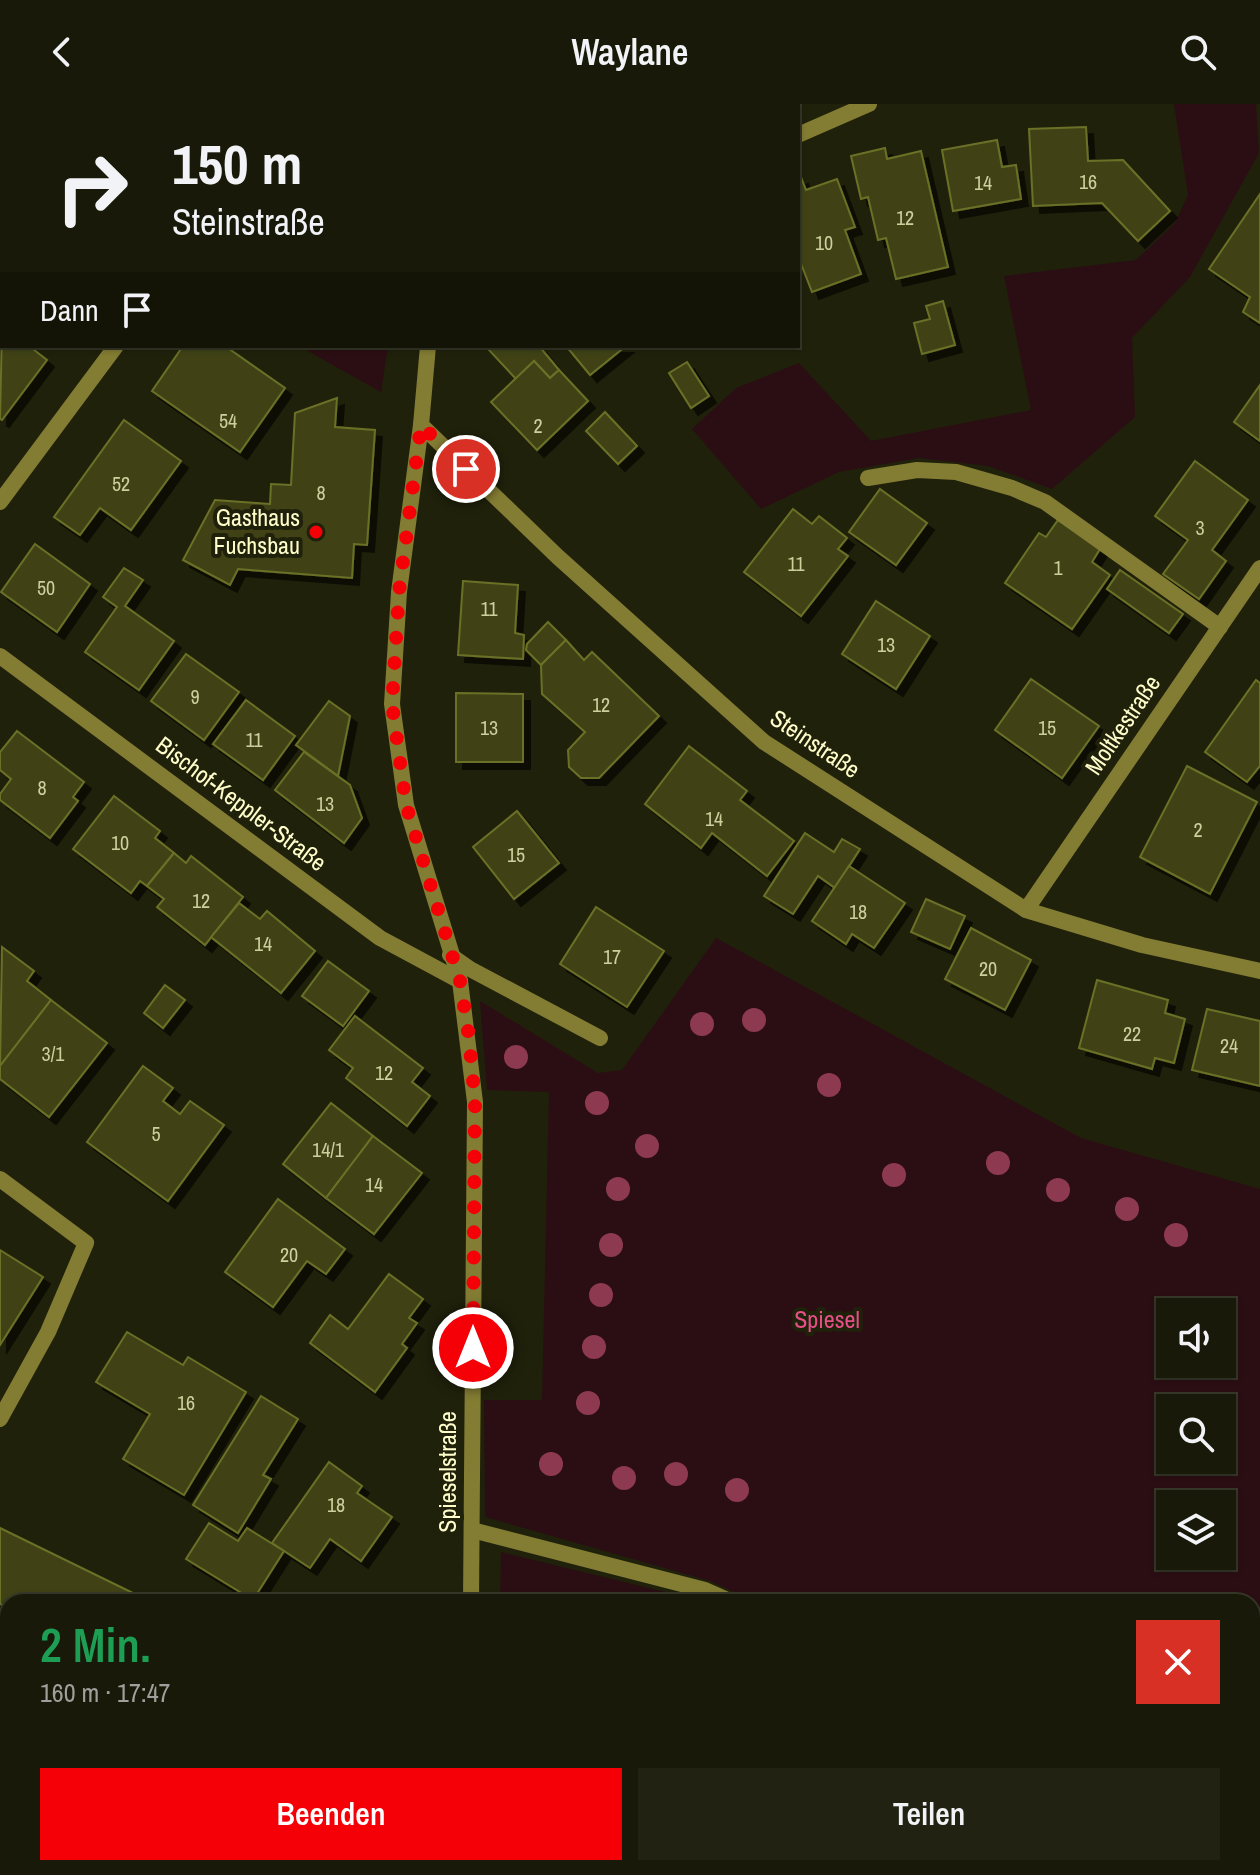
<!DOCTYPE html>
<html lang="de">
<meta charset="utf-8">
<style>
body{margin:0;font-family:"Archivo Narrow",sans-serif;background:#212212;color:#f1f3f6;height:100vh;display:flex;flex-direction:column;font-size:30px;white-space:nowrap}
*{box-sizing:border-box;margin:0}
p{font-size:26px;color:#9fa09c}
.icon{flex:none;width:44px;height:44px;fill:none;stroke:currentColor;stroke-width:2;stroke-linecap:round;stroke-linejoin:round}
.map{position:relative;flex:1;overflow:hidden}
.details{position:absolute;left:0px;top:1490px;width:1260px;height:282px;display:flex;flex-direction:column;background:#181908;border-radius:24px 24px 0 0;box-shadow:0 2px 6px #0004,0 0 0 2px #363829}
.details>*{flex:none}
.guide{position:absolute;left:0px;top:0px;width:800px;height:244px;box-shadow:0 2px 6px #0004,0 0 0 2px #363829;background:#181908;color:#f1f3f6;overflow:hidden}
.buttons{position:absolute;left:1156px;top:1194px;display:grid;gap:16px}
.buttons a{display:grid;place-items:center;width:80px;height:80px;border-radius:0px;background:#181908;box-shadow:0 2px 6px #0004,0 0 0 2px #363829;font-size:40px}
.pin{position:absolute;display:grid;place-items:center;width:68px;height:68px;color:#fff;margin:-34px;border:4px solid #fff;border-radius:50%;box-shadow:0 2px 8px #0007}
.me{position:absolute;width:88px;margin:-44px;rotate:0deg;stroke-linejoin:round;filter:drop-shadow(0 0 6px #0008)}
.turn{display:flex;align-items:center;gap:28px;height:168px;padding:0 40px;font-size:36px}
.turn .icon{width:104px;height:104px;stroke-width:2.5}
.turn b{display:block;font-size:56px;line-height:68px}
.then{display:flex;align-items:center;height:76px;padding:0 40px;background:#0003;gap:16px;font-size:30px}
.round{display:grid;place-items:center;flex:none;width:84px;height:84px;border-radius:0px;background:#212212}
.overview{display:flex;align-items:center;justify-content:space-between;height:136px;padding:0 40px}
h1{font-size:48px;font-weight:600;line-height:60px;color:#1e9e55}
.action{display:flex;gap:16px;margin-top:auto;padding:16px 40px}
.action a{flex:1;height:92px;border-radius:0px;background:#f60007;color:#fff;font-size:32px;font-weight:600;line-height:92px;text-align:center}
.action a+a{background:#212212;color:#f1f3f6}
header{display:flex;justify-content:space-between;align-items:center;height:104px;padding:0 40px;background:#181908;font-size:36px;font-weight:600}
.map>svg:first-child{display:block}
.green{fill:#2b0e13;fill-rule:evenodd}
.building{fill:#404316;stroke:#6b7027;stroke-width:2;filter:url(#shadow)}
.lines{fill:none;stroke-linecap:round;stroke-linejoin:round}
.service{stroke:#837c33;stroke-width:16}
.minor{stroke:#837c33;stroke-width:16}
.tertiary{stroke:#837c33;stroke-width:16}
.tree{fill:#8d3a50}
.route{stroke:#f60007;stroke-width:14;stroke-dasharray:0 25.2}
.poi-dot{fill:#f60007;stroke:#20210b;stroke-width:3}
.labels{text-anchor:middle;stroke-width:8;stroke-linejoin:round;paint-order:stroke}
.number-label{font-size:20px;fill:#cfcf9e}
.poi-label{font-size:24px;fill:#fffecb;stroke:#20210b;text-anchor:end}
.street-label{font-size:24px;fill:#fffecb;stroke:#20210b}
.park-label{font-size:24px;fill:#e74f88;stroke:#20210b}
</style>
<header><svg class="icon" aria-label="back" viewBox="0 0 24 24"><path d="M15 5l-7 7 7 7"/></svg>Waylane<svg class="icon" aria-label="search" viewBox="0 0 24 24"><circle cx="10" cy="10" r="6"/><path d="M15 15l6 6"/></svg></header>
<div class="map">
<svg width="1260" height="1771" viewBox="0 0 1260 1771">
<defs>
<filter id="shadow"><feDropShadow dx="7" dy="7" stdDeviation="0" flood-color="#0009"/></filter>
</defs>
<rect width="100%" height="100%" fill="#20210b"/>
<g class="green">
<path d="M1174,0H1256L1259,49L1190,173L1132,234L1135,313L1052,385L988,362L919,354L839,368L761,405L692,325L736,284L799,259L871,337L1031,306L1004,172L1136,156L1175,119L1188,91Z"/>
<path d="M299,242H388L381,288Z"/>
<path d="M716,834L1081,1034L1260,1085V1707L1252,1703V1498H756L710,1477L485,1413L484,1296H542L549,988L487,986L480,897L598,969L622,966ZM1222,1208V1260H1170V1208ZM1222,1304V1356H1170V1304ZM1222,1400V1452H1170V1400Z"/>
<path d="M501,1448L690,1494L700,1498H500Z"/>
<path d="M498,1764H1229L1243,1771H497Z"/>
</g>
<g class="building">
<path d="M1086,23L1088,57L1123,56L1170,107L1138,137L1102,99L1033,102L1029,25Z"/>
<path d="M997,36L1002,63L1016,61L1021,95L953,107L942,46Z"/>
<path d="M885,44L887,55L921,47L948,163L896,175L886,134L878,136L868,93L861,95L851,52Z"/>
<path d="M801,73L806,86L837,75L855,123L845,126L861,170L812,188L798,152V74Z"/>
<path d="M1260,90V219L1243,208L1250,193L1209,165Z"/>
<path d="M943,197L955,241L922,250L914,219L930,215L926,202Z"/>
<path d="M2,224V242H29L47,256L2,316L0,315Z"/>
<path d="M183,242H225L285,284L240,348L152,287Z"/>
<path d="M490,242H539L559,266L550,274L534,257L516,275L488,245Z"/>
<path d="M566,242H626L590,271Z"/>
<path d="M534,257L550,274L559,266L588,297L537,346L491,298Z"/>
<path d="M687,258L709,292L691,304L669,269Z"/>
<path d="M1260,281V337L1234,318Z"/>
<path d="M337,294L335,323L375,326L367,441L354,440L352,474L238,465L230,481L183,456L215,396L270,400L271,380L291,381L295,309Z"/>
<path d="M605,308L637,342L618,360L586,327Z"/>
<path d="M124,316L181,357L131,426L100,404L80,431L54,413Z"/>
<path d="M1195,357L1248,396L1212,446L1226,457L1199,495L1163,470L1188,436L1155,412Z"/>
<path d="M880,385L927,419L896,461L849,428Z"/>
<path d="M793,405L812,420L819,412L847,434L838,445L848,452L801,512L744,468Z"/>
<path d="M1058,416L1100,445L1092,458L1110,471L1072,525L1005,479L1039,429L1046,433Z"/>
<path d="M35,440L90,480L57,528L1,488Z"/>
<path d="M124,464L143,476L125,502L174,537L139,586L85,548L117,503L103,493Z"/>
<path d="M1120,466L1183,510L1169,529L1107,485Z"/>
<path d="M463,477L518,481L515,529L524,531L523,555L458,551Z"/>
<path d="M876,497L930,532L896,585L842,550Z"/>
<path d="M548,518L566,536L541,561L526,546L527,540Z"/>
<path d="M566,536L584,556L592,548L659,612L599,674H581L569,663L568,646L585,628L542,590L541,561Z"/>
<path d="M186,550L239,588L204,636L151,597Z"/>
<path d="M1031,575L1099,622L1062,674L995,626Z"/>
<path d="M1256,576L1260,579V662L1247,678L1205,648Z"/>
<path d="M456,589L523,590V658H456Z"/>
<path d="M246,596L295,632L263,676L213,640Z"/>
<path d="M329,597L350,612L338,672L296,641Z"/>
<path d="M17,627L84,678L73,693L78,697L50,734L0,696V690L11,675L0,666V648Z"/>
<path d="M689,642L747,687L740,696L794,737L767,772L712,729L701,744L645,700Z"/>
<path d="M304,648L350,681L362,714L344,739L275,686Z"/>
<path d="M1187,662L1257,698L1210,790L1140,753Z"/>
<path d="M114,692L160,727L155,734L174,749L147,782L140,777L131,789L73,745Z"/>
<path d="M517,707L559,759L514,795L473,743Z"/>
<path d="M805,729L834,748L842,735L860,745L835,784L818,772L793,810L764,792Z"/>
<path d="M174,749L186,759L191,752L243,793L205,841L157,803L164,795L147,782Z"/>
<path d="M849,762L905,799L874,844L852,830L846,840L812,817Z"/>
<path d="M926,795L965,812L950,845L911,828Z"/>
<path d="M239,799L260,815L267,807L315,847L281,889L211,833Z"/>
<path d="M596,803L664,847L627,903L560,860Z"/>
<path d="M971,824L1031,856L1005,906L945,875Z"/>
<path d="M2,843L34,867L27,877L51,896L0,962Z"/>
<path d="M328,857L369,887L343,922L302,892Z"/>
<path d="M1097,876L1168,896L1165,909L1185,915L1174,959L1155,954L1152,965L1079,944Z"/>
<path d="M165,881L185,896L163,924L144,909Z"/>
<path d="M51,896L107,939L49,1013L0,975V962Z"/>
<path d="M1207,905L1260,917V982L1192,966Z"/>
<path d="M355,912L423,964L412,978L430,992L407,1022L346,974L353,964L329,946Z"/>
<path d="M143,962L173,984L163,997L180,1010L190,997L224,1021L168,1097L87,1038Z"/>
<path d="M331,999L373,1032L326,1094L283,1060Z"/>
<path d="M373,1032L422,1069L374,1130L326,1094Z"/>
<path d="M278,1095L345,1145L326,1170L307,1157L273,1203L225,1168Z"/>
<path d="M0,1146L43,1173L0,1241Z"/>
<path d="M389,1170L423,1195L409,1214L417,1219L402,1240L407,1244L375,1288L310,1239L330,1211L348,1225Z"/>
<path d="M127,1228L183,1261L188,1253L246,1288L184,1391L123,1355L150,1310L96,1278Z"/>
<path d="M261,1292L298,1315L263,1371L271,1375L238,1429L193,1401Z"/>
<path d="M329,1358L362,1382L357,1389L392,1413L361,1457L330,1435L310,1464L272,1439Z"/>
<path d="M209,1419L238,1437L247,1424L284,1447L253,1496L186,1455Z"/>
<path d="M0,1424L135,1490L131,1498H8V1504L0,1500Z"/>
<path d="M0,1691L8,1697V1764H86L81,1771H0Z"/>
<path d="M572,1764H757L759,1771H574Z"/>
</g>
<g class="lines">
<g class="service">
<path d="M868,374L917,366L956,368L1012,384L1045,398L1220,523"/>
<path d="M450,851L470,865L600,934"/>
<path d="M472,1426L705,1486L732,1498"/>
<path d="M1252,1763L1260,1767"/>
<path d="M783,1764L785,1771"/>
<path d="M1002,1764L1004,1771"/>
</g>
<g class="minor">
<path d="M293,2L294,0"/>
<path d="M435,2V0"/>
<path d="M798,31L869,0"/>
<path d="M0,56L2,58"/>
<path d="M428,242L421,321L399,488L392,600L406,701L460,877L475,998L471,1498"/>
<path d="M421,321L558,453L764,638L1026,806L1142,841L1260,867"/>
<path d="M0,398L116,242"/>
<path d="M0,552L380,834L460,877"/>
<path d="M1026,806L1260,464"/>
<path d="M0,1075L86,1139L48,1228L0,1315"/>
<path d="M465,1771V1764"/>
</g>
<g class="tertiary">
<path d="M0,1627L8,1633"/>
<path d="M189,1764L199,1771"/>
</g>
</g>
<g class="tree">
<circle cx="754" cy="916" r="12"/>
<circle cx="702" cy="920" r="12"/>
<circle cx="516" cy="953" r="12"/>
<circle cx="829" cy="981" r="12"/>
<circle cx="597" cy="999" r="12"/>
<circle cx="647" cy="1042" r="12"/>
<circle cx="998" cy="1059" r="12"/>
<circle cx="894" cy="1071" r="12"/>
<circle cx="618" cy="1085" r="12"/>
<circle cx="1058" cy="1086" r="12"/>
<circle cx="1127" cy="1105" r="12"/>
<circle cx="1176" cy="1131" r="12"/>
<circle cx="611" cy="1141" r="12"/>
<circle cx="601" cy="1191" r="12"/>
<circle cx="594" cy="1243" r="12"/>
<circle cx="588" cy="1299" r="12"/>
<circle cx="551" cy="1360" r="12"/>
<circle cx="676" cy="1370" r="12"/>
<circle cx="624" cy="1374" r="12"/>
<circle cx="737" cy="1386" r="12"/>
</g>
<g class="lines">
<path class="route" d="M466,365L421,321L399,488L392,600L406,701L460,877L469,933L475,998L473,1244"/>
</g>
<circle class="poi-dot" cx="316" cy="428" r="8"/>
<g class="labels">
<g class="number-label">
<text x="1088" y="85">16</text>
<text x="983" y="86">14</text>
<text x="905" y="121">12</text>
<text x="824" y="146">10</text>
<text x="228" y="324">54</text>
<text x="538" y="329">2</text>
<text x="121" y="387">52</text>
<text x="321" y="396">8</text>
<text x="1200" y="431">3</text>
<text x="796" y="467">11</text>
<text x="1058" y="471">1</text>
<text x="46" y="491">50</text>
<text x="489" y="512">11</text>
<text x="886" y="548">13</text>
<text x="195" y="600">9</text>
<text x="601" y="608">12</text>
<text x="489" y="631">13</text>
<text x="1047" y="631">15</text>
<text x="254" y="643">11</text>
<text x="42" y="691">8</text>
<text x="325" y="707">13</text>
<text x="714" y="722">14</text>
<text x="1198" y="733">2</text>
<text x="120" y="746">10</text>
<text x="516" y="758">15</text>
<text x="201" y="804">12</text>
<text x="858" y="815">18</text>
<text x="263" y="847">14</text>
<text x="612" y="860">17</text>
<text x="988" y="872">20</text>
<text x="1132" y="937">22</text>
<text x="1229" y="949">24</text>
<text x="53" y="957">3/1</text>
<text x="384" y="976">12</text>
<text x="156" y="1037">5</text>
<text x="328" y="1053">14/1</text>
<text x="374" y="1088">14</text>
<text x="289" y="1158">20</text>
<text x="186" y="1306">16</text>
<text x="336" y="1408">18</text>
</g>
<g class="poi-label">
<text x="300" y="422">Gasthaus<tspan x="300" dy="28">Fuchsbau</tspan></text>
</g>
<g class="street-label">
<text transform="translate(1123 621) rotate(-56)" y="8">Moltkestraße</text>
<text transform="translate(815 640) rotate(34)" y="8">Steinstraße</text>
<text transform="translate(241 700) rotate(37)" y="8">Bischof-Keppler-Straße</text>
<text transform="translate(448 1368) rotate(-90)" y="8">Spieselstraße</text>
</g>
<g class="park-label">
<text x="827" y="1224">Spiesel</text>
</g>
</g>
</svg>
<div class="buttons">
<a><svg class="icon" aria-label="sound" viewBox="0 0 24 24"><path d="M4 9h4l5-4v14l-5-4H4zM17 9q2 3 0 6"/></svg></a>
<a><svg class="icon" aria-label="search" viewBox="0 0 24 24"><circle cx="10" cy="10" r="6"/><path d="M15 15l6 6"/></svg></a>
<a><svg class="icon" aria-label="layers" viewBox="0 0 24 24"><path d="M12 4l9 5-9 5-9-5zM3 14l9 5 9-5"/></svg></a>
</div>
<div class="pin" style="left:466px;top:365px;background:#d93025"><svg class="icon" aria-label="arrive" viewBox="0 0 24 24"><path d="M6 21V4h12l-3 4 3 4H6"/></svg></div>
<svg class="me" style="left:473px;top:1244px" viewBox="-20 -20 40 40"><circle r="17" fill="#f60007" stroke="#fff" stroke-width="3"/><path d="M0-11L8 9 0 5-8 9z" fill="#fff"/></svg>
<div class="guide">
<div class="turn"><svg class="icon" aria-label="right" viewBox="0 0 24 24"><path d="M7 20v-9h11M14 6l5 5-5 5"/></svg><div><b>150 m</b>Steinstraße</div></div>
<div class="then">Dann<svg class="icon" aria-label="arrive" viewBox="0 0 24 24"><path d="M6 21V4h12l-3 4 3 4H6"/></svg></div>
</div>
<section class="details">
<div class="overview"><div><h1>2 Min.</h1><p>160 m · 17:47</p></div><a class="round" style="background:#d93025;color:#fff"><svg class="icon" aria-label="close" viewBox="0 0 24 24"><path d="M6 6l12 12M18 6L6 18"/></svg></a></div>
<div class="action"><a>Beenden</a><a>Teilen</a></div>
</section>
</div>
